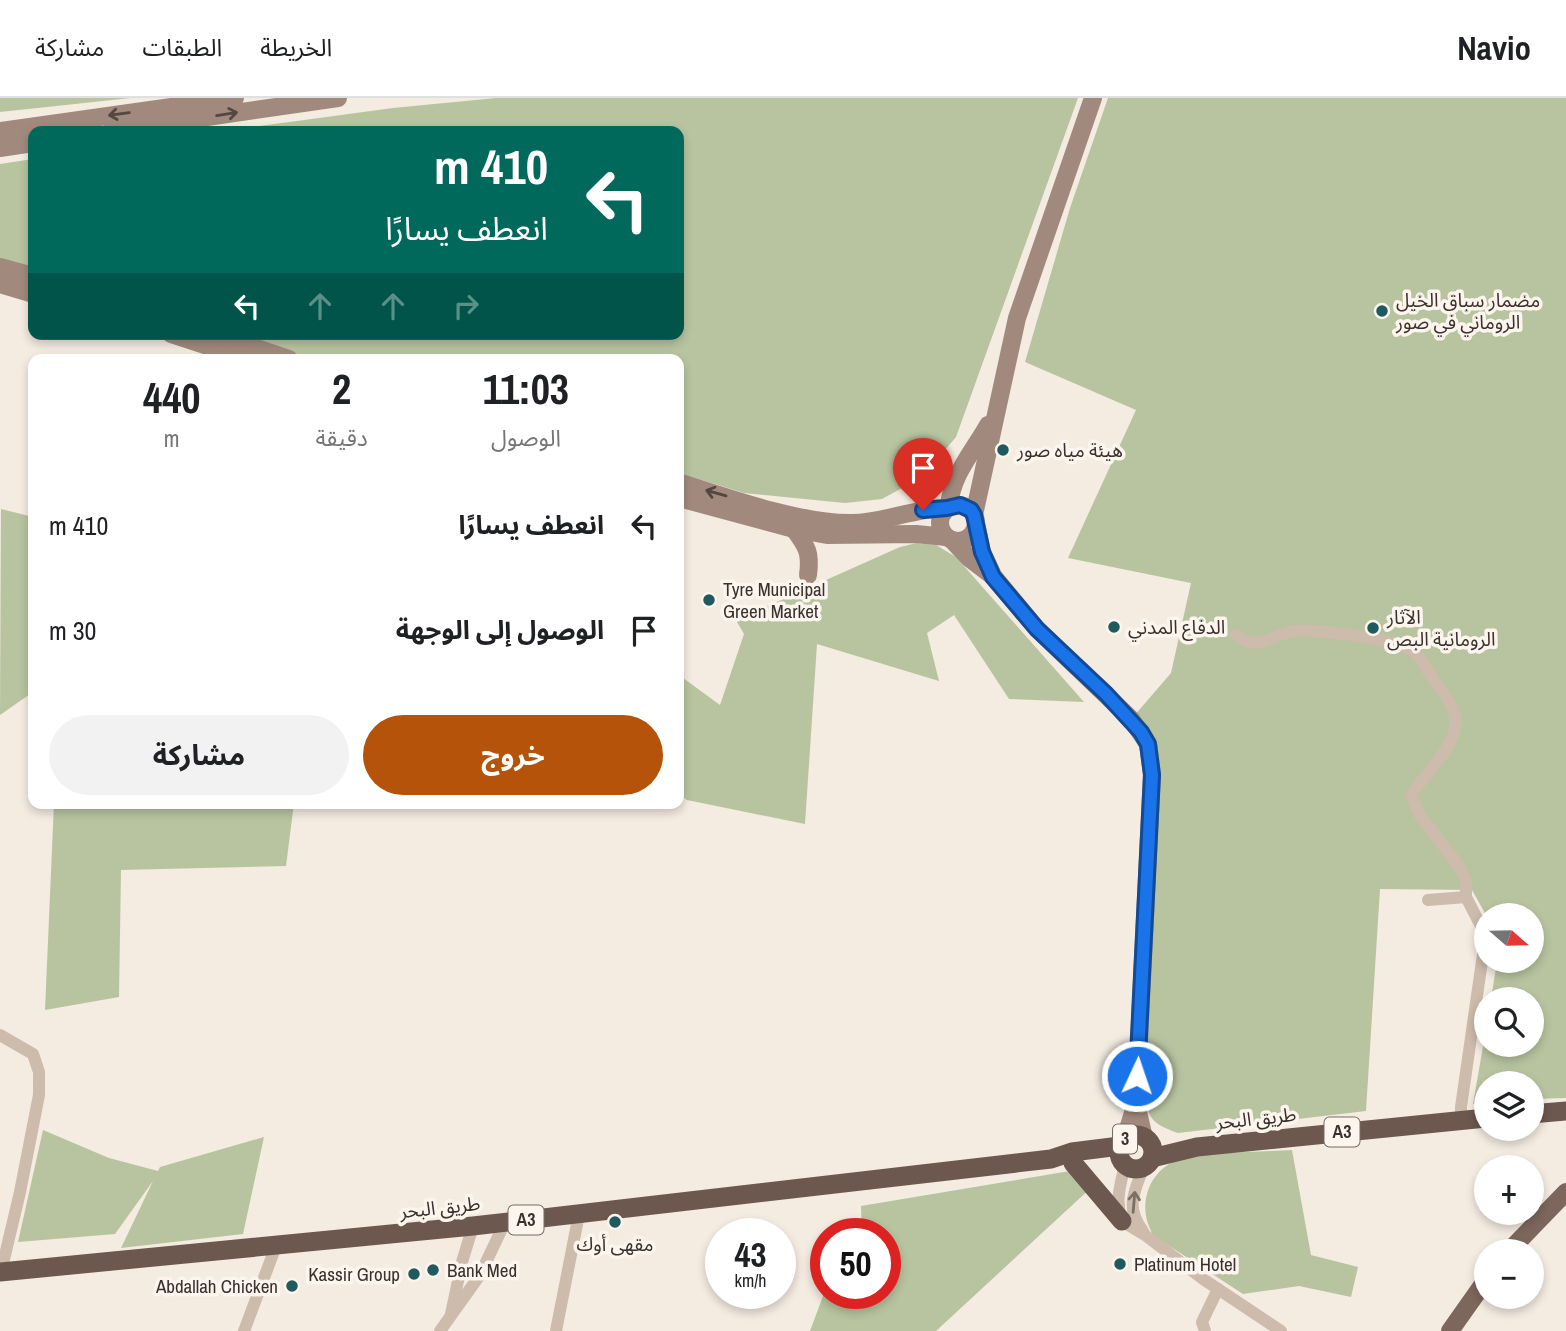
<!DOCTYPE html>
<html lang="ar">
<meta charset="utf-8">
<style>
body{margin:0;font-family:"Archivo Narrow","Noto Sans Arabic",sans-serif;background:#f2f2f2;color:#202124;direction:rtl;height:100vh;display:flex;flex-direction:column;font-size:26px;white-space:nowrap}
*{box-sizing:border-box;margin:0}
p{font-size:23px;color:#757577}
.icon{flex:none;width:38px;height:38px;fill:none;stroke:currentColor;stroke-width:2;stroke-linecap:round;stroke-linejoin:round}
.map{position:relative;flex:1;overflow:hidden;direction:ltr}
.details{position:absolute;left:28px;top:256px;width:656px;height:455px;display:flex;flex-direction:column;background:#fff;border-radius:14px;box-shadow:0 4px 10px #0003;direction:rtl}
.details>*{flex:none}
.guide{position:absolute;left:28px;top:28px;width:656px;height:214px;border-radius:14px;box-shadow:0 4px 10px #0003;direction:rtl;background:#00695c;color:#fff;overflow:hidden}
.needle{width:46px;rotate:110deg}
.buttons{position:absolute;left:1474px;top:805px;display:grid;gap:14px}
.buttons a{display:grid;place-items:center;width:70px;height:70px;border-radius:50%;background:#fff;box-shadow:0 4px 10px #0003;font-size:35px}
.speed{position:absolute;left:705px;top:1120px;display:flex;gap:14px;font-size:35px;font-weight:700;text-align:center}
.speed>*{display:grid;place-content:center;width:91px;height:91px;border-radius:50%;background:#fff;box-shadow:0 4px 10px #0003;line-height:1}
.speed small{font-size:18px;font-weight:400}
.speed .limit{border:10px solid #d22;background:#fff;color:#111}
.pin{position:absolute;display:grid;place-items:center;width:60px;height:60px;color:#fff;margin:-72px -30px;border-radius:50% 50% 50% 0;rotate:-45deg;box-shadow:0 0 7px #0007}
.pin .icon{rotate:45deg}
.me{position:absolute;width:77px;margin:-38px;rotate:3deg;stroke-linejoin:round;filter:drop-shadow(0 0 5px #0008)}
.turn{display:flex;align-items:center;gap:24px;height:147px;padding:0 21px;font-size:32px}
.turn .icon{width:91px;height:91px;stroke-width:2.5}
.turn b{display:block;font-size:49px;line-height:60px}
.lanes{display:flex;align-items:center;height:66px;padding:0 21px;background:#0003;justify-content:center;gap:35px;direction:ltr}
.lanes .off{opacity:.35}
.eta{display:flex;justify-content:space-evenly;align-items:center;height:119px;text-align:center}
.eta b{font-size:42px;font-weight:700;line-height:49px}
.cta{display:flex;gap:14px;margin-top:auto;padding:14px 21px}
.cta a{flex:1;height:80px;border-radius:42px;background:#b45309;color:#fff;font-size:28px;font-weight:700;line-height:80px;text-align:center}
.cta a+a{background:#f2f2f2;color:#202124}
ul{padding:0;list-style:none}
li{display:flex;align-items:center;gap:21px;height:105px;padding:0 21px}
li div{flex:1}
li b{display:block;font-size:26px}
li em{font-style:normal}
header{display:flex;align-items:center;gap:42px;box-sizing:border-box;height:98px;padding:0 35px;background:#fff;border-bottom:2px solid #e0e0e0}
header strong{font-size:33px}
nav{display:flex;gap:38px;margin-inline-start:auto;font-size:24px}
.map>svg:first-child{display:block}
.green{fill:#b8c4a0}
.lines{fill:none;stroke-linecap:round;stroke-linejoin:round}
.minor{stroke:#cdbbac;stroke-width:12}
.secondary{stroke:#a18a7d;stroke-width:18}
.primary{stroke:#7d675c;stroke-width:18}
.trunk{stroke:#6c584f;stroke-width:19}
.oneway{stroke:#544640}
.oneway2{stroke:#7d6f65}
.route-casing{stroke:#114b97;stroke-width:18}
.route{stroke:#1a73e8;stroke-width:12}
.poi-dot{fill:#1f5a5e;stroke:#fbf5ee;stroke-width:2.5}
.labels{text-anchor:middle;stroke-width:7;stroke-linejoin:round;paint-order:stroke}
.shield{fill:#fbf5ee;stroke:#756b66;stroke-width:2}
.shield-label{font-size:18px;font-weight:bold;fill:#3b302b}
.poi-label{font-size:19px;fill:#3b302b;stroke:#fbf5ee;text-anchor:start}
.street-label{font-size:19px;fill:#3b302b;stroke:#fbf5ee}
</style>
<header>
<strong>Navio</strong>
<nav><a>الخريطة</a><a>الطبقات</a><a>مشاركة</a></nav>
</header>
<div class="map">
<svg width="1566" height="1233" viewBox="0 0 1566 1233">
<rect width="100%" height="100%" fill="#f4ebe1"/>
<g class="green">
<path d="M0,0H131L0,14Z"/>
<path d="M496,0H1078L956,339L922,379L882,401L845,405L744,395L679,375V261H307L227,236H679V33H222L393,10Z"/>
<path d="M1108,0H1566V1000L1531,1001V985H1486V1005L1473,1006L1486,931V947H1531V901H1491L1497,863H1531V817H1486L1472,792L1380,791L1366,1013L1178,1035C1149,1025 1147,1018 1144,990L1159,669L1134,618L1171,575L1191,485L1068,460L1136,312L1025,264L1070,110Z"/>
<path d="M33,61V174L0,163V66Z"/>
<path d="M1,411L33,419V594L0,617Z"/>
<path d="M917,445L936,447L956,459L1084,604L1009,601L954,517L927,535L939,583L817,546L805,726L687,702L679,696V577L720,607L744,536L736,522L900,449Z"/>
<path d="M54,705H294L286,768L121,772L119,899L45,912Z"/>
<path d="M43,1032L109,1060L158,1073L160,1069L264,1039L243,1136L121,1150L153,1083L115,1136L18,1144Z"/>
<path d="M1292,1052L1311,1157L1358,1169L1351,1199L1299,1188L1243,1196L1154,1138C1146,1125 1143,1111 1147,1096C1150,1083 1160,1070 1173,1064C1198,1053 1262,1054 1292,1052Z"/>
<path d="M1076,1072L1093,1088L936,1233H810L826,1190V1195H886V1136H862L861,1108Z"/>
</g>
<g class="lines">
<g class="minor">
<path d="M1236,537C1261,556 1270,535 1295,533C1318,531 1386,540 1407,550C1419,555 1424,567 1431,578C1437,588 1447,598 1452,609C1467,642 1426,673 1411,697L1419,716L1461,771L1466,784V799L1483,832V856L1461,1009V1022"/>
<path d="M1428,802L1466,799"/>
<path d="M0,937L33,956L39,974V997L20,1094L1,1174"/>
<path d="M1125,1067C1120,1088 1115,1103 1122,1123L1145,1137L1203,1181L1281,1233"/>
<path d="M1143,1133C1125,1109 1134,1095 1143,1070"/>
<path d="M451,1216L462,1164L473,1128"/>
<path d="M244,1233L276,1148"/>
<path d="M440,1233L480,1177L505,1124"/>
<path d="M556,1233L579,1116"/>
<path d="M1205,1233L1202,1224L1218,1191"/>
</g>
<g class="secondary">
<path d="M0,33L235,0"/>
<path d="M111,33L338,0"/>
<path d="M0,50L33,45"/>
<path d="M0,169L33,178"/>
<path d="M0,186L33,196"/>
<path d="M171,236L247,261"/>
<path d="M215,236L289,261"/>
<path d="M679,384C728,400 802,426 852,425C884,425 914,410 947,410"/>
<path d="M679,400L794,431L827,437L916,436L946,439"/>
<circle cx="958" cy="425" r="18"/>
<path d="M949,409C951,377 973,354 988,327"/>
<path d="M974,417L1017,220L1093,0"/>
<path d="M976,425L982,454L992,475"/>
<path d="M794,431C807,449 811,454 808,477"/>
<path d="M952,442L969,460L994,479L1037,531L1131,621L1148,646L1152,676L1136,1005L1125,1041"/>
<path d="M1136,1005L1144,1040"/>
</g>
<g class="primary">
<path d="M1509,1153L1566,1094"/>
<path d="M1450,1233L1486,1182"/>
</g>
<g class="trunk">
<path d="M1531,1016L1566,1013"/>
<circle cx="1136" cy="1054" r="17"/>
<path d="M1152,1060L1197,1049L1486,1020"/>
<path d="M1073,1065L1122,1123"/>
<path d="M0,1174L473,1128L1051,1061L1072,1054L1120,1048"/>
</g>
</g>
<defs><path id="oneway-shaft" d="M-6 0H5M1.5-3L5.5 0L1.5 3" fill="none" stroke-width="1.6" stroke-linecap="round" stroke-linejoin="round" transform="scale(1.75)"/></defs>
<g class="oneway">
<use href="#oneway-shaft" transform="translate(119 16) rotate(172)"/>
<use href="#oneway-shaft" transform="translate(227 16) rotate(-9)"/>
<use href="#oneway-shaft" transform="translate(716 395) rotate(-164)"/>
</g>
<use class="oneway2" href="#oneway-shaft" transform="translate(1134 1104) rotate(-85)"/>
<g class="lines">
<defs>
<path id="route" d="M923,412L947,410L960,407L971,412L974,417L982,454L993,479L1037,531L1106,596L1141,634L1148,646L1152,677L1137,978"/>
</defs>
<use href="#route" class="route-casing"/>
<use href="#route" class="route"/>
</g>
<g class="poi-dot">
<circle cx="1382" cy="213" r="7"/>
<circle cx="1003" cy="352" r="7"/>
<circle cx="709" cy="502" r="7"/>
<circle cx="1114" cy="529" r="7"/>
<circle cx="1373" cy="530" r="7"/>
<circle cx="615" cy="1124" r="7"/>
<circle cx="1120" cy="1166" r="7"/>
<circle cx="433" cy="1172" r="7"/>
<circle cx="414" cy="1176" r="7"/>
<circle cx="292" cy="1188" r="7"/>
</g>
<g class="labels">
<g class="shield">
<rect x="1324.5" y="1019.5" width="35" height="29" rx="5"/>
<rect x="1113" y="1026.5" width="24" height="29" rx="5"/>
<rect x="508.5" y="1107.5" width="35" height="29" rx="5"/>
</g>
<g class="shield-label">
<text x="1342" y="1040">A3</text>
<text x="1125" y="1047">3</text>
<text x="526" y="1128">A3</text>
</g>
<g class="poi-label">
<text x="1396" y="209">مضمار سباق الخيل<tspan x="1396" dy="22">الروماني في صور</tspan></text>
<text x="1017" y="359">هيئة مياه صور</text>
<text x="723" y="498">Tyre Municipal<tspan x="723" dy="22">Green Market</tspan></text>
<text x="1387" y="526">الآثار<tspan x="1387" dy="22">الرومانية البص</tspan></text>
<text x="1128" y="536">الدفاع المدني</text>
<text x="615" y="1153" text-anchor="middle">مقهى أوك</text>
<text x="1134" y="1173">Platinum Hotel</text>
<text x="447" y="1179">Bank Med</text>
<text x="400" y="1183" text-anchor="end">Kassir Group</text>
<text x="278" y="1195" text-anchor="end">Abdallah Chicken</text>
</g>
<g class="street-label">
<text transform="translate(1256 1020) rotate(-6)" y="7">طريق البحر</text>
<text transform="translate(440 1109) rotate(-6)" y="7">طريق البحر</text>
</g>
</g>
</svg>
<div class="buttons">
<a><svg class="needle" viewBox="-14 -14 28 28"><path d="M0-13l5 13h-10z" fill="#e53935"/><path d="M0 13l5-13h-10z" fill="#757577"/></svg></a>
<a><svg class="icon" aria-label="search" viewBox="0 0 24 24"><circle cx="10" cy="10" r="6"/><path d="M15 15l6 6"/></svg></a>
<a><svg class="icon" aria-label="layers" viewBox="0 0 24 24"><path d="M12 4l9 5-9 5-9-5zM3 14l9 5 9-5"/></svg></a>
<a>+</a>
<a>−</a>
</div>
<div class="speed"><div>43<small>km/h</small></div><div class="limit">50</div></div>
<div class="pin" style="left:923px;top:412px;background:#d93025"><svg class="icon" aria-label="arrive" viewBox="0 0 24 24"><path d="M6 21V4h12l-3 4 3 4H6"/></svg></div>
<svg class="me" style="left:1137px;top:978px" viewBox="-20 -20 40 40"><circle r="17" fill="#1a73e8" stroke="#fff" stroke-width="3"/><path d="M0-11L8 9 0 5-8 9z" fill="#fff"/></svg>
<div class="guide">
<div class="turn"><svg class="icon" aria-label="left" viewBox="0 0 24 24"><path d="M17 20v-9H6M10 6l-5 5 5 5"/></svg><div><b>410 m</b>انعطف يسارًا</div></div>
<div class="lanes"><svg class="icon" aria-label="left" viewBox="0 0 24 24"><path d="M17 20v-9H6M10 6l-5 5 5 5"/></svg><svg class="icon off" aria-label="ahead" viewBox="0 0 24 24"><path d="M12 20V5M6 11l6-6 6 6"/></svg><svg class="icon off" aria-label="ahead" viewBox="0 0 24 24"><path d="M12 20V5M6 11l6-6 6 6"/></svg><svg class="icon off" aria-label="right" viewBox="0 0 24 24"><path d="M7 20v-9h11M14 6l5 5-5 5"/></svg></div>
</div>
<section class="details">
<div class="eta">
<div><b>11:03</b><p>الوصول</p></div>
<div><b>2</b><p>دقيقة</p></div>
<div><b>440</b><p>m</p></div>
</div>
<ul>
<li><svg class="icon" aria-label="left" viewBox="0 0 24 24"><path d="M17 20v-9H6M10 6l-5 5 5 5"/></svg><div><b>انعطف يسارًا</b></div><em>410 m</em></li>
<li><svg class="icon" aria-label="arrive" viewBox="0 0 24 24"><path d="M6 21V4h12l-3 4 3 4H6"/></svg><div><b>الوصول إلى الوجهة</b></div><em>30 m</em></li>
</ul>
<div class="cta"><a>خروج</a><a>مشاركة</a></div>
</section>
</div>
